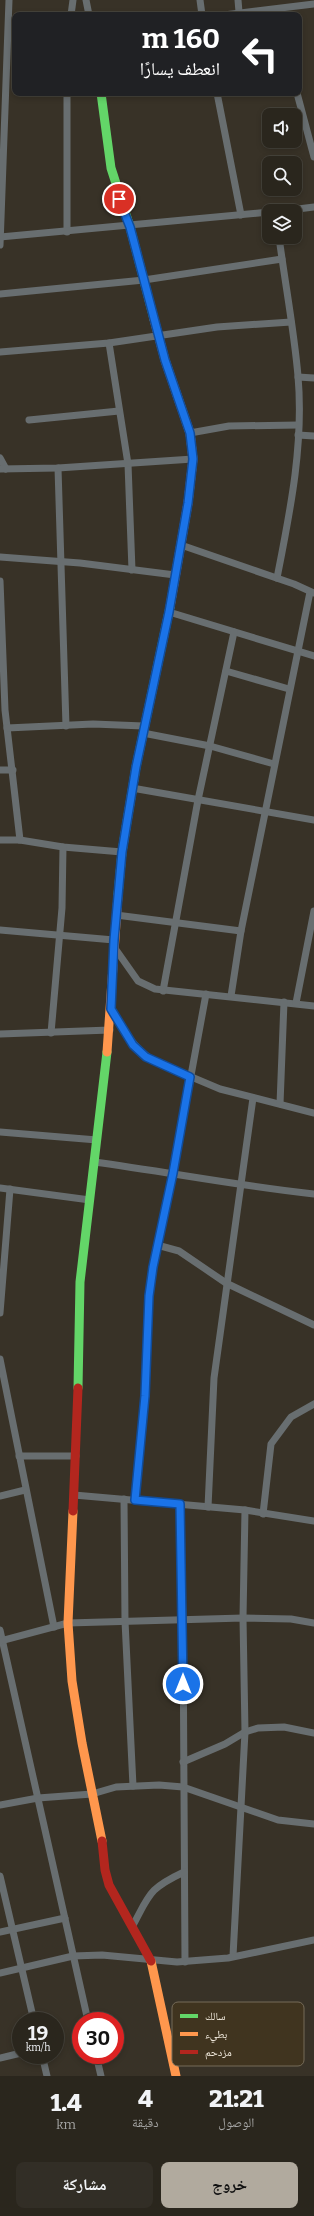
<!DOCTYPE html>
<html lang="ar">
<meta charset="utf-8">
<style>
body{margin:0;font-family:Bitter,"Noto Naskh Arabic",serif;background:#322e26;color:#f1f3f6;direction:rtl;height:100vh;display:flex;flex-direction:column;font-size:15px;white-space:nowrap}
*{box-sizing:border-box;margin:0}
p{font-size:13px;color:#a5a5a4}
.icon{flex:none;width:22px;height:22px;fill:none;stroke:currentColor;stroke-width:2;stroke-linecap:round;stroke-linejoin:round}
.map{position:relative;height:2076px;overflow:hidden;direction:ltr}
.drawer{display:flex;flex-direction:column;background:#2a261d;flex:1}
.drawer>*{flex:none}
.guide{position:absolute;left:12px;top:12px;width:290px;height:84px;border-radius:8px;box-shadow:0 2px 6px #0003,0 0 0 1px #46433b;direction:rtl;background:#202124;color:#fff;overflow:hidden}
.tools{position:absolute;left:262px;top:108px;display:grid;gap:8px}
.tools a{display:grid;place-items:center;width:40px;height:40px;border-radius:8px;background:#2a261d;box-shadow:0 2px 6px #0003,0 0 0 1px #46433b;font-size:20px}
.speed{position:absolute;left:12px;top:2012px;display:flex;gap:8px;font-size:20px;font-weight:700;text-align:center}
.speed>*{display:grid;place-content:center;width:52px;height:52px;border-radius:50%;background:#2a261d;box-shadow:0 2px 6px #0003,0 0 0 1px #46433b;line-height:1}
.speed small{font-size:10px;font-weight:400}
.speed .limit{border:6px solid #d22;background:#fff;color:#111}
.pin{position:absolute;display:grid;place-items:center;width:34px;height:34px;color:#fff;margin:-17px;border:2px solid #fff;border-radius:50%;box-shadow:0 1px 4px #0007}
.me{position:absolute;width:44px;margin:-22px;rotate:0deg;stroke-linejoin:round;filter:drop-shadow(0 0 3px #0008)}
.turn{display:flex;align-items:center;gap:14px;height:84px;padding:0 16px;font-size:18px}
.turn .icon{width:52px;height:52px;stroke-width:2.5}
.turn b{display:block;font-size:28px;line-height:34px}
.eta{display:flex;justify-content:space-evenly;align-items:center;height:68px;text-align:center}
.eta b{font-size:24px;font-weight:800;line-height:28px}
.action{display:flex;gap:8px;margin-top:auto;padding:8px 16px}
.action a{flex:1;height:46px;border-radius:8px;background:#b1aa9e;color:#111;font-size:16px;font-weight:800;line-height:46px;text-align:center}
.action a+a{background:#322e26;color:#f1f3f6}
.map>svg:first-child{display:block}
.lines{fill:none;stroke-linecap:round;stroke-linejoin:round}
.street{stroke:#686e70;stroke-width:7}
.fast{stroke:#63d668;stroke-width:9}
.slow{stroke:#ff974d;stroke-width:9}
.jam{stroke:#b3261e;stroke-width:9}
.route-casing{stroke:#114b97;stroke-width:10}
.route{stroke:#1a73e8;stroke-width:7}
.key{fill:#40341f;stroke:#756b58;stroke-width:1}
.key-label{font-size:11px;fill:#f2ebde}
</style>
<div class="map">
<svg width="314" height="2076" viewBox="0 0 314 2076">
<rect width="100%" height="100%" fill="#383227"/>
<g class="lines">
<g class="street">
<path d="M86,0L89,15"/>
<path d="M200,0L202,15"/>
<path d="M238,0L239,12"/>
<path d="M71,15L73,0"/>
<path d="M224,15L314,4"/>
<path d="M217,93L241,215"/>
<path d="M297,93L314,157"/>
<path d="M282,211L314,207"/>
<path d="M67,232V93"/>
<path d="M0,237L269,212"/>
<path d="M0,245L9,0"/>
<path d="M0,294L144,280L282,259"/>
<path d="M109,343L128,464L132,570"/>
<path d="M0,352L109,343L217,327L291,322"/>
<path d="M298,377L314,378"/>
<path d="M29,420L119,411"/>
<path d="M190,433L229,426L298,425"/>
<path d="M298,435L314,436"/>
<path d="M0,458L6,469"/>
<path d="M58,468L66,726"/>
<path d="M0,469L58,468L193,459"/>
<path d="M181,545L294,584L314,593"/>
<path d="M0,557L80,563L175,575"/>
<path d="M277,578C290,512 304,444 298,376C294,330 285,283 279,237"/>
<path d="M0,581L5,710L20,840"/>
<path d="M169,612L314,656"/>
<path d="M226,671L289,689"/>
<path d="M7,728L93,724L144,726"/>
<path d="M143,733L210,746L274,764"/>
<path d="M0,770H13"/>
<path d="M132,788L314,820"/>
<path d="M0,840H20L63,847L122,852"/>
<path d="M116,915L241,931"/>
<path d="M0,930L114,940"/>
<path d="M114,947L138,981L155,989L314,1006"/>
<path d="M163,991L198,800L234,632"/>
<path d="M231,996L241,931L310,592"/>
<path d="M296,1003L314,911"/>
<path d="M111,1009C124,1030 134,1050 156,1062L220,1089L314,1113"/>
<path d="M51,1033L62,908L63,847"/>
<path d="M0,1034L110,1030"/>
<path d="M280,1104L284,1002"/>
<path d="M0,1132L97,1140"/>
<path d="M94,1162C168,1172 240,1186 314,1194"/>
<path d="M0,1188L90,1200"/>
<path d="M157,1245L179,1251L226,1283L314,1325"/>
<path d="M0,1313L10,1189"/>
<path d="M0,1359L54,1627"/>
<path d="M19,1456H76"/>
<path d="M74,1495L245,1510L314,1521"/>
<path d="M0,1496L25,1490"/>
<path d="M124,1499L125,1621L133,1786"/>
<path d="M135,1500L145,1396L149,1296L153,1267L173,1173L206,994"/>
<path d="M180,1504L183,1621L185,1962"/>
<path d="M208,1507L214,1378L253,1098"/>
<path d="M263,1514L271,1444L291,1417L314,1404"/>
<path d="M0,1630L88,2021"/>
<path d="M0,1641L68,1623L243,1618L291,1619L314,1623"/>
<path d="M183,1762L225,1744L245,1732L258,1728L284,1727L314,1733"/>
<path d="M0,1805L38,1798L92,1794L116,1787L159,1785L183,1787L278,1820L314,1824"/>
<path d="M0,1876L34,2021"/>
<path d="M132,1927C150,1894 148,1889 184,1872"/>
<path d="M0,1932L65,1918"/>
<path d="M233,1956L245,1732L243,1618L245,1510"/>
<path d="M0,1973L73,1956L102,1955L177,1962L228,1958L314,1940"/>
<path d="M42,2055L47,2076"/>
<path d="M96,2055L101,2076"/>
<path d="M0,2058L21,2053"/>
</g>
<g class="fast">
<path d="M101,93L111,168L130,227L154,319"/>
<path d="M118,895L122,852L136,767L170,607"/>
<path d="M78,1388L80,1282L107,1052"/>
</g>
<g class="slow">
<path d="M154,319L165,360L190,433L193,459L188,503L170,607"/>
<path d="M107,1052L118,895"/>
<path d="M73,1511L68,1623L72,1681L82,1743L102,1841"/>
<path d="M151,1961L176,2076"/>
</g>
<g class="jam">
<path d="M73,1511L78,1388"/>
<path d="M102,1841L105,1870L109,1885L151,1961"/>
</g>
</g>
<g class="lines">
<defs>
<path id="route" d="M119,199L130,227L165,360L190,433L193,459L188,503L169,612L136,767L122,852L114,940L111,1009L133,1045L146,1057L190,1077L173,1173L153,1267L149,1296L145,1396L135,1500L180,1504L183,1684"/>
</defs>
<use href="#route" class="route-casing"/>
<use href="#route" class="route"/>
</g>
<rect x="172" y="2002" width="132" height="64" rx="6" class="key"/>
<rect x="180" y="2014" width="18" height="4" fill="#63d668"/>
<rect x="180" y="2032" width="18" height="4" fill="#ff974d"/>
<rect x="180" y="2050" width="18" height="4" fill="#b3261e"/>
<g class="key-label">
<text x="205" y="2020">سالك</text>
<text x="205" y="2038">بطيء</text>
<text x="205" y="2056">مزدحم</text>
</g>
</svg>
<div class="tools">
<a><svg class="icon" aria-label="sound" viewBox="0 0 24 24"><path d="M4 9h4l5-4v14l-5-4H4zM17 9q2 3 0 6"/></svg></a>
<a><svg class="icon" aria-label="search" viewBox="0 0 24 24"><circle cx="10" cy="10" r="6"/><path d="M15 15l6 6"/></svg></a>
<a><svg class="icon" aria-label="layers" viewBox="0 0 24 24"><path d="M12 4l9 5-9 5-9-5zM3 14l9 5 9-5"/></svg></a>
</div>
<div class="speed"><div>19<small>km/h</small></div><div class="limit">30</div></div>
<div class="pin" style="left:119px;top:199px;background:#d93025"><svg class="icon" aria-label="arrive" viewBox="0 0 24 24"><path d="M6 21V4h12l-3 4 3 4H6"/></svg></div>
<svg class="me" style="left:183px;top:1684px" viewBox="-20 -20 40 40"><circle r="17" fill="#1a73e8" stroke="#fff" stroke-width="3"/><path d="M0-11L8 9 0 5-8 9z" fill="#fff"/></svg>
<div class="guide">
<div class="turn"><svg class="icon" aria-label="left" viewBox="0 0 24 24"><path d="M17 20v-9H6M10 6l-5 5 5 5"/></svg><div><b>160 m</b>انعطف يسارًا</div></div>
</div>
</div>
<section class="drawer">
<div class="eta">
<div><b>21:21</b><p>الوصول</p></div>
<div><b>4</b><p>دقيقة</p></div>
<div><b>1.4</b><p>km</p></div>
</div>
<div class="action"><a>خروج</a><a>مشاركة</a></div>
</section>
